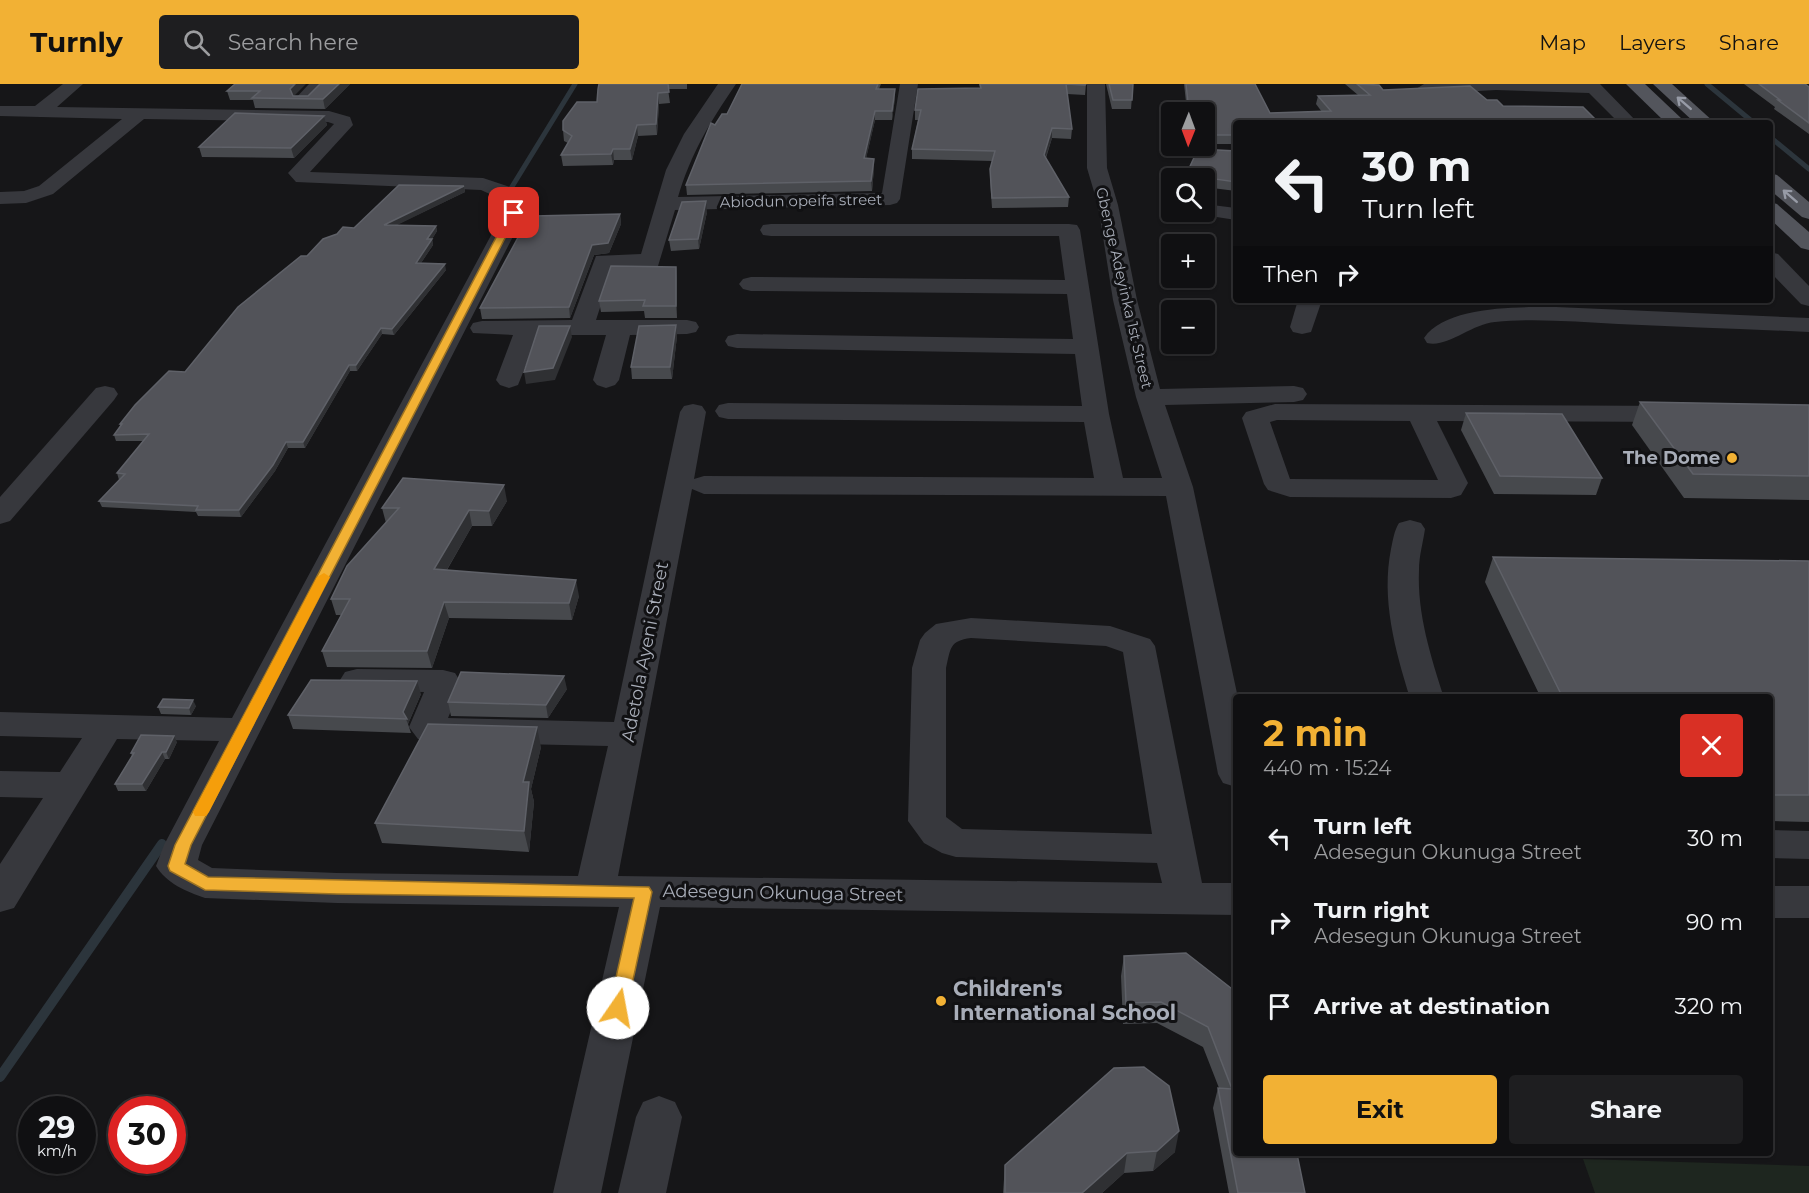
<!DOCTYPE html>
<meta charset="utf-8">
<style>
body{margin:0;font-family:Montserrat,sans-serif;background:#1e1e20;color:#f1f3f6;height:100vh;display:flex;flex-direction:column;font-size:22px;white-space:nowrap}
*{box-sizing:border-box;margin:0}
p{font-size:20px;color:#9c9d9f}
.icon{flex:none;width:33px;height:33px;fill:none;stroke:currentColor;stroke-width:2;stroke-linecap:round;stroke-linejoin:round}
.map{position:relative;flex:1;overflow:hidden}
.sheet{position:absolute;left:1233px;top:610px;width:540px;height:462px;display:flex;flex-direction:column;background:#101012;border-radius:6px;box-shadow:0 2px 4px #0004,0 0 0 2px #303032}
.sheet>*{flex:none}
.guide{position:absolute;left:1233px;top:36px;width:540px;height:183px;border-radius:6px;box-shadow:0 2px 4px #0004,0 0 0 2px #303032;background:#101012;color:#f1f3f6;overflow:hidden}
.needle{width:39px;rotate:181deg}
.controls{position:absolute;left:1161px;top:18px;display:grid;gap:12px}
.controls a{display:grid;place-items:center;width:54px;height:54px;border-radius:6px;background:#101012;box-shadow:0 2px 4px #0004,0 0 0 2px #303032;font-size:30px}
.speed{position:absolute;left:18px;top:1012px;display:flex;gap:12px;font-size:30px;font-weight:700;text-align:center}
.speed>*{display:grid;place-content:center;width:78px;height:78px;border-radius:50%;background:#101012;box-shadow:0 2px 4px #0004,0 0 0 2px #303032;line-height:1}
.speed small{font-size:15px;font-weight:400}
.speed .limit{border:9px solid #d22;background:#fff;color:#111}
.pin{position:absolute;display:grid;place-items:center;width:51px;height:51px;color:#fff;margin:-26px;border-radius:12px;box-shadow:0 3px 9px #0006}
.me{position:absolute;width:66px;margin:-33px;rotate:12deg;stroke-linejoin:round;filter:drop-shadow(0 0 4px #0008)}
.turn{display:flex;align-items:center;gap:21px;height:126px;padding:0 30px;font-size:27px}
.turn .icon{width:78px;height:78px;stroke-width:2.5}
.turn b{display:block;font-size:42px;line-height:51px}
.then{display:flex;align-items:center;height:57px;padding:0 30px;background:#0003;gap:12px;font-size:22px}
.round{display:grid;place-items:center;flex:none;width:63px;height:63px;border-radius:6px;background:#1e1e20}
.head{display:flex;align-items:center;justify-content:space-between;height:102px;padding:0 30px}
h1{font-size:36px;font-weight:700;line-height:45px;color:#f2b134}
.button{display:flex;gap:12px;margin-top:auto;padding:12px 30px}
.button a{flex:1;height:69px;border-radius:6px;background:#f2b134;color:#111;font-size:24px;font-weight:700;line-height:69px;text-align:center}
.button a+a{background:#1e1e20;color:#f1f3f6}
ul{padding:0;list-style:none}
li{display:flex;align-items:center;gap:18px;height:84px;padding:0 30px}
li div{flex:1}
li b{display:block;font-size:22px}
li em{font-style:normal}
header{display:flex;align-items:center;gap:36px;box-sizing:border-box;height:84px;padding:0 30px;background:#f2b134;color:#111}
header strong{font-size:28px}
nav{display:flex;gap:33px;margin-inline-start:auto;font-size:21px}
.search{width:420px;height:54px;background:#1e1e20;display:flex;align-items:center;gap:15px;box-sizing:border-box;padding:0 21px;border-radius:6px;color:#9c9d9f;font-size:22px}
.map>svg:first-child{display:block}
.green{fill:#1e261f}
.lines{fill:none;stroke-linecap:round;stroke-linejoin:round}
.stream-far1{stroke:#2c353c;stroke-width:5}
.stream{stroke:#2c353c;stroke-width:10}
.minor{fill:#37383d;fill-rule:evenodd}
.major{fill:#53555c;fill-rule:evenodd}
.wall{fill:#47494d}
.shaded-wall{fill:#2f3033}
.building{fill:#525359;stroke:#5f6168;stroke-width:1.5}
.oneway{stroke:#979ba6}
.route{fill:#f2b134;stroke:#9d7322;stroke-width:1.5}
.slow{fill:#f59e0b}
.poi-dot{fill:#f2b134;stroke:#111113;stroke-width:2}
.labels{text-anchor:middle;stroke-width:6;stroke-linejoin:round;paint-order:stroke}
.far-street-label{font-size:15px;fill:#a8adb8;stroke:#111113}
.poi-label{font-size:18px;font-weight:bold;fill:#a8adb8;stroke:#111113;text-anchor:end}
.street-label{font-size:18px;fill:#a8adb8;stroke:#111113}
.near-poi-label{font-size:21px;font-weight:bold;fill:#a8adb8;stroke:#111113;text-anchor:start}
</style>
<header>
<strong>Turnly</strong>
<div class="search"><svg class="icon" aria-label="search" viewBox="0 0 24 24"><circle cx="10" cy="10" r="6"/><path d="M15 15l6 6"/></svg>Search here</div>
<nav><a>Map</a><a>Layers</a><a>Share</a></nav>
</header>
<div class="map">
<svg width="1809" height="1109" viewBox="0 0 1809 1109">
<rect width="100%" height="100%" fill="#161618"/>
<path class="green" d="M1583,1075L1809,1082V1109H1595Z"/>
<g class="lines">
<g class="stream-far1">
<path d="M1707,0L1754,39"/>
<path d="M1770,53L1809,85"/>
<path d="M510,106L575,0"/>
</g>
<path class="stream" d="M0,993L162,760"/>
<g class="minor">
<path d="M63,0H83L57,23L329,27L350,33L353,41L310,88L483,94L510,103L523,114L525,129L202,761L198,776L212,784L337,789L578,792L608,662L431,658L418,655L409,643L424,608L357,607L345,604L340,596L345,588L357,585L443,586L455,589L462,600L448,634L614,638L680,328L684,322L693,320L702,322L706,328L694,395L704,392L1094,394L1084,338L728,335L719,333L715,327L719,321L728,319L1082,322L1075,270L737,264L728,262L725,257L728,252L737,250L1073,255L1067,210L751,207L743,205L739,200L743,195L751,193L1065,196L1059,152H771L763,151L760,146L763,141L771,140H1069L1077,141L1080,146L1109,330L1123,394H1162L1136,313L1113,216L1098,121L1087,84V0H1105L1107,84L1118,121L1137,216L1160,305L1294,302L1303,304L1307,310L1303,316L1294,318L1165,321L1193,403L1238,614H1236V703L1223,699L1218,690L1166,412L704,410L692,405L618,792L1162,799L1157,779L956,773L942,769L924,759L908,737L912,584L920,556L925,549L936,540L971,534L1110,542L1150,555L1155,562L1202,799H1236V831L660,823L601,1109H553L619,823L337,819L205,814C187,808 166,799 156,782L164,761L219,657L117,655L14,824L0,828V780L43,714L0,713V687L60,688L82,654L0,652V628L232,634L503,129V116L481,106L296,98L288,89L334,40L328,38L144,35L53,110L26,119L0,120V108L24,107L39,102L122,35L0,32V22H35ZM971,554L1106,562L1123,568L1152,750L962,745L946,733V584C951,564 949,557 971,554Z"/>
<path d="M309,0H328L309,20H297L294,16Z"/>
<path d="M718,0H736C710,38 691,69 678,113L882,109L900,0H918L900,115L897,119L890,121L675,126L658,182L613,184L596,236H687L696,238L699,243L696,248L687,250L630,251L619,296L615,301L606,304L597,301L593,296L606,251H538L518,301L509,304L500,301L496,296L513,251L473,249L470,244L473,239L482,237L572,236L596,172L641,170L666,86L684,50Z"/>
<path d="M1424,0H1600L1638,39H1619L1589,9L1496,6L1425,10L1419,9L1416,5Z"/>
<path d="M1204,120L1236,124V136L1197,130L1195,128H1204Z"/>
<path d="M1770,168L1778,170L1809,202V222L1801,220L1770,188Z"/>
<path d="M1298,216H1322L1311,248L1302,250L1293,248L1290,243Z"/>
<path d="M1556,223L1809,234V248C1745,245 1682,243 1618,240C1577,238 1535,234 1495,238C1471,240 1448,264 1427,259L1424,254C1446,221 1520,223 1556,223Z"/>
<path d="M105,302L114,304L118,310L114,316L10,437L0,440V413L96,304Z"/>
<path d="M1275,320L1681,322L1690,324L1694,330L1690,336L1681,338L1437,337L1468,399L1461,411L1451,414L1290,413L1268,406L1264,400L1242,334L1246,328ZM1277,336L1410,337L1438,396L1290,395L1270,338Z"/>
<path d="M1410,436L1421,439L1425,445C1423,459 1419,472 1419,486C1417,530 1431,573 1444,614H1410C1395,566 1381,515 1391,465C1393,456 1394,447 1399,439Z"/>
<path d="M1770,746L1809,747V775L1770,774Z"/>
<rect x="1770" y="802" width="39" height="32"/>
<path d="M659,1012L675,1018L682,1033L666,1109H618L636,1033L643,1018Z"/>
</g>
<g class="major">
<path d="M1626,0H1645L1682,35L1680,39H1666Z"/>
<path d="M1653,0H1672L1715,39H1695Z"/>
<path d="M1770,89L1777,91L1809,118V135L1802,133L1770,106Z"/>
<path d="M1770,118L1777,120L1809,148V166L1801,164L1770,135Z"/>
</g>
</g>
<g class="wall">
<path d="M235,0L295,12H308L320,0H350L325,25L255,24L253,16H230L227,7Z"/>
<path d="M599,0H687V5H668L670,19L659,20L657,51L638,52L632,76H614L613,81L563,82L561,71L568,59L564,57L563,46L597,18Z"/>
<path d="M742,0H881L879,5H895V14L892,36H875L866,74L874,75V84L872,107L687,111L686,101L715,41L727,30Z"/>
<path d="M979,0H1086L1085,11L1067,10L1072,45L1071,55L1052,54L1046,74L1069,113L1068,123L992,124L990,95V85L992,77L912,75V65L918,36H915V26L980,4Z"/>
<path d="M1106,0H1133L1131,25H1112Z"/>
<path d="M1184,0H1255L1270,29L1322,28L1316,20L1318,12L1358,11L1345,0H1371L1372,1L1383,6L1487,16L1236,39V60H1204V28H1189V27H1187Z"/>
<path d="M1744,0H1805L1809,3V50L1774,25L1775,23Z"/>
<path d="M324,32L327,41L294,74L202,73L199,63Z"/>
<path d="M1236,67V107L1204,103V94H1185L1186,91Z"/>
<path d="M464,102L465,108L396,141L436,142L437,147L432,155L433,161L421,179L446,186L394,251L382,250L357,287H350L305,364H288L275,387L241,433L198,432L196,428L102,423L99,417L119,396L117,389L143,357H116L114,351L120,342V340L185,288L307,172L354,144Z"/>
<path d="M707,128L699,165L671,167L669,156Z"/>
<path d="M620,130L621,140L609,169L594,171L570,234L482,235L480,224L530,147Z"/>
<path d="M677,194V234H645L644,227L601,228L599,217Z"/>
<path d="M676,241L677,252L672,295H632L631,283Z"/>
<path d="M1640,318L1809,321V416L1684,414L1632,341Z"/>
<path d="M1466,329L1602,394L1596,411L1494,410L1461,346Z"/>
<path d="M507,417L492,442H472L447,486L579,512L572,536L449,534L432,584L327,583L322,567L341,531H336L331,515L386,439L382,424Z"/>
<path d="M1493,473L1809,477V738L1770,737V614H1541L1485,498Z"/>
<path d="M567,605L548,634L451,632L448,618Z"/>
<path d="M421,610L408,640L411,649L293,645L288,631Z"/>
<path d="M196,622L191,631L161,630L158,623Z"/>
<path d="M177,658L169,675H165L146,707H118L115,700L132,672L131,669Z"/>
<path d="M541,663L531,705L534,718L529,768L382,759L375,739Z"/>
<path d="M1186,869L1305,1109H1229L1213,1024L1218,1004H1219L1203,963L1157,939L1123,940L1121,892L1124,872Z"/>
<path d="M1169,1002L1175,1068L1153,1087L1124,1089L1102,1109H1003L1005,1081Z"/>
</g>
<g class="shaded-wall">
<path d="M295,0H306L292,14L290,5Z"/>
<path d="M339,0H350L325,25L323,15Z"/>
<path d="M895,5V14L892,36V27Z"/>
<path d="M658,9L659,20L657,51L656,40Z"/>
<path d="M875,27V36L864,84V74Z"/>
<path d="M324,32L327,41L294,74L291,64Z"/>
<path d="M637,41L638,52L632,76L630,65Z"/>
<path d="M1052,44V54L1043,81L1044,71Z"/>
<path d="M613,65L614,76L613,81L611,70Z"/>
<path d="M874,75V84L872,107L871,97Z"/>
<path d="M464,102L465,108L385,147L384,141Z"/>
<path d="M706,117L707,128L699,165L698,155Z"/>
<path d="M620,130L621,140L609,169L594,171L570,234L569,223L592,161Z"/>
<path d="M436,142L437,147L432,155L433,161L417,185L416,179L427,155Z"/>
<path d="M445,180L446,186L394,251L392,245Z"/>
<path d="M676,183L677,194V234L676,222Z"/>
<path d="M676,241L677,252L672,295L670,283Z"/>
<path d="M570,242L572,253L555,296L526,300L524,288Z"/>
<path d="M381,244L382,250L357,287L356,281Z"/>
<path d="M349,281L350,287L305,364L303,358Z"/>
<path d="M286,358L288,364L275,387L241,433L239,426Z"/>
<path d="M504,401L507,417L492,442L489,427Z"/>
<path d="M469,426L472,442L438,501L434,485Z"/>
<path d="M576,496L579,512L572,536L569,519Z"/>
<path d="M444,518L449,534L432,584L427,567Z"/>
<path d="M564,592L567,605L548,634L546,621Z"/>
<path d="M417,597L421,610L408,640L403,628Z"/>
<path d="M193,616L196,622L191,631L189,624Z"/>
<path d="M537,643L541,663L531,705L534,718L529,768L524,747L523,698Z"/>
<path d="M174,652L177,658L169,675L166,668Z"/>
<path d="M162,668L165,675L146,707L142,700Z"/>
<path d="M1179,1047L1175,1068L1153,1087L1157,1067Z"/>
<path d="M1127,1069L1124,1089L1102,1109H1082Z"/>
</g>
<g class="building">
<path d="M235,0H295L290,5L293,12H308L320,0H339L323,15L252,14L260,7H227Z"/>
<path d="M599,0H668L669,8L658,9L656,40L637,41L630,65H613L611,70L561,71L572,52L563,46V37L577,18H597L598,5Z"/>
<path d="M742,0H878L876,5H895L892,27H875L864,74L874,75L871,97L686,101L711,39L715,41L722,30H727Z"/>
<path d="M980,0H1086L1085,1L1066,0L1072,45L1052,44L1044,71L1069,113L992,114L990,85L995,67L912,65L921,26H915L918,5L981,4Z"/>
<path d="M1109,0H1133L1132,16H1113Z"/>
<path d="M1186,0H1255L1270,29L1331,27L1318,12L1370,11L1357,0L1379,1L1383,6L1470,2L1487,16H1497L1503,22L1583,23L1599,39H1236V51H1204V28H1192L1190,18H1188Z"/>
<path d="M1759,0H1805L1809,3V39L1778,16H1780Z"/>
<path d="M235,29L324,32L291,64L199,63Z"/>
<path d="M1198,65L1236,67V98L1186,91Z"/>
<path d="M399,101L464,102L384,141L436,142L427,155H432L416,179L445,180L392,245L381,244L356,281H349L303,358H286L273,381L239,426H196L198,422L99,417L125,390L117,389L149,350L114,351L122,340H120L135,321L169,287L185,288L238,223L301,172H307L323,155L337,150L343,143L354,144Z"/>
<path d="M706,117L698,155L669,156L682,118Z"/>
<path d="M620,130L608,159L592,161L569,223L480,224L522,146L530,147L533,132Z"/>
<path d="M611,182L676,183V222H643L645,216L599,217Z"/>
<path d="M676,241L670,283H631L639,242Z"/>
<path d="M539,242H570L553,284L524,288Z"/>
<path d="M1640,318L1809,321V392L1693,390Z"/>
<path d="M1466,329L1562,330L1602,394L1500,392Z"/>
<path d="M403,394L504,401L489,427L469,426L434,485L576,496L569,519L444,518L427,567H322L350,515H331L347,482L399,424H382Z"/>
<path d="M1493,473L1809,477V711H1770V614H1563Z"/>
<path d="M461,588L564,592L546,621L448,618Z"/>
<path d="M311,596L417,597L403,628L407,635L288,631Z"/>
<path d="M163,615L193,616L189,624L158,623Z"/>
<path d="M428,640L537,643L523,698H529L524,747L375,739Z"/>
<path d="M141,651L174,652L166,668H162L142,700H115L134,669H131Z"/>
<path d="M1186,869L1236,908V1070H1297L1305,1109H1238L1218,1004L1232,1005L1208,943L1161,918L1126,919L1124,872Z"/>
<path d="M1144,983L1169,1002L1179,1047L1157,1067L1127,1069L1082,1109H1005V1081L1114,984Z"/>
</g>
<defs><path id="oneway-shaft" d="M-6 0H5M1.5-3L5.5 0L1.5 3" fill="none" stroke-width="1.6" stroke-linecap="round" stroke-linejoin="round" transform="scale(1.5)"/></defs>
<g class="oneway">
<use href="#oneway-shaft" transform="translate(1684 19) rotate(-139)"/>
<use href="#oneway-shaft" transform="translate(1790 112) rotate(-139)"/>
</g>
<path class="route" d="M514,126L518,129L191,761L185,780L208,793L649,803L652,808L627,924L624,929L618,931L612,929L609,924L634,814L337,810L205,806L170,787L168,782L175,761L509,129Z"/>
<path class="slow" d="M324,489L330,493L209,728L206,732H195L193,728L317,493Z"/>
<g class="poi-dot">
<circle cx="1732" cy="374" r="6"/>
<circle cx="941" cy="917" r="6"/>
</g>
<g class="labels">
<g class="far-street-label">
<text transform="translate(801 117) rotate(-1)" y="5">Abiodun opeifa street</text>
<text transform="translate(1124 204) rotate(77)" y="5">Gbenge Adeyinka 1st Street</text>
</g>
<g class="poi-label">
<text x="1720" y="380">The Dome</text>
</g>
<g class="street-label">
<text transform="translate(645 568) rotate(-79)" y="6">Adetola Ayeni Street</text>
<text transform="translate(783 809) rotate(1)" y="6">Adesegun Okunuga Street</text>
</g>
<g class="near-poi-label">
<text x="953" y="912">Children's<tspan x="953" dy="24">International School</tspan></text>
</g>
</g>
</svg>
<div class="controls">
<a><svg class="needle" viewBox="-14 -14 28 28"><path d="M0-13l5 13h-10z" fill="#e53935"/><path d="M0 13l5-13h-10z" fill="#9c9d9f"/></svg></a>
<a><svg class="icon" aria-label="search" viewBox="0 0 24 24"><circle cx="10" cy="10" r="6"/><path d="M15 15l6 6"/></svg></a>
<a>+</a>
<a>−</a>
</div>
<div class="speed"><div>29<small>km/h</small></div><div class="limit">30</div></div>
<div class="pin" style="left:514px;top:129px;background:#d93025"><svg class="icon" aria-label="arrive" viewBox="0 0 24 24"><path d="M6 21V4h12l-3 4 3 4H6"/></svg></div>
<svg class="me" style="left:618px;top:924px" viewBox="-20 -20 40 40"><circle r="19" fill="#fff"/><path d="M0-13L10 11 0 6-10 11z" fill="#f2b134"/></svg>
<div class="guide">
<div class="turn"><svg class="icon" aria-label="left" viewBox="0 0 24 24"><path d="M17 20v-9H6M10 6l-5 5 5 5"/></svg><div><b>30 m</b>Turn left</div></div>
<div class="then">Then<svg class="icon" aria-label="right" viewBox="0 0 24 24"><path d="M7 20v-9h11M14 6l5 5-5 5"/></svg></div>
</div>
<section class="sheet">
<div class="head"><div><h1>2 min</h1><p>440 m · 15:24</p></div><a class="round" style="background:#d93025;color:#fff"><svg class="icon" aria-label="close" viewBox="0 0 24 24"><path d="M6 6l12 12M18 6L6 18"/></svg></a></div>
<ul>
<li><svg class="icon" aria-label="left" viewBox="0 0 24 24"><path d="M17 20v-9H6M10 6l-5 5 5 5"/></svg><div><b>Turn left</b><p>Adesegun Okunuga Street</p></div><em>30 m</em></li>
<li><svg class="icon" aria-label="right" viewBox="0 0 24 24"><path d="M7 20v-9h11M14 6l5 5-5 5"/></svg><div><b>Turn right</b><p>Adesegun Okunuga Street</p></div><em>90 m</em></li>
<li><svg class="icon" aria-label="arrive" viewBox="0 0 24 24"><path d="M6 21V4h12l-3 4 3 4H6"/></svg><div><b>Arrive at destination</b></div><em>320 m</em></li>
</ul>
<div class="button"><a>Exit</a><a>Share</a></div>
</section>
</div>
